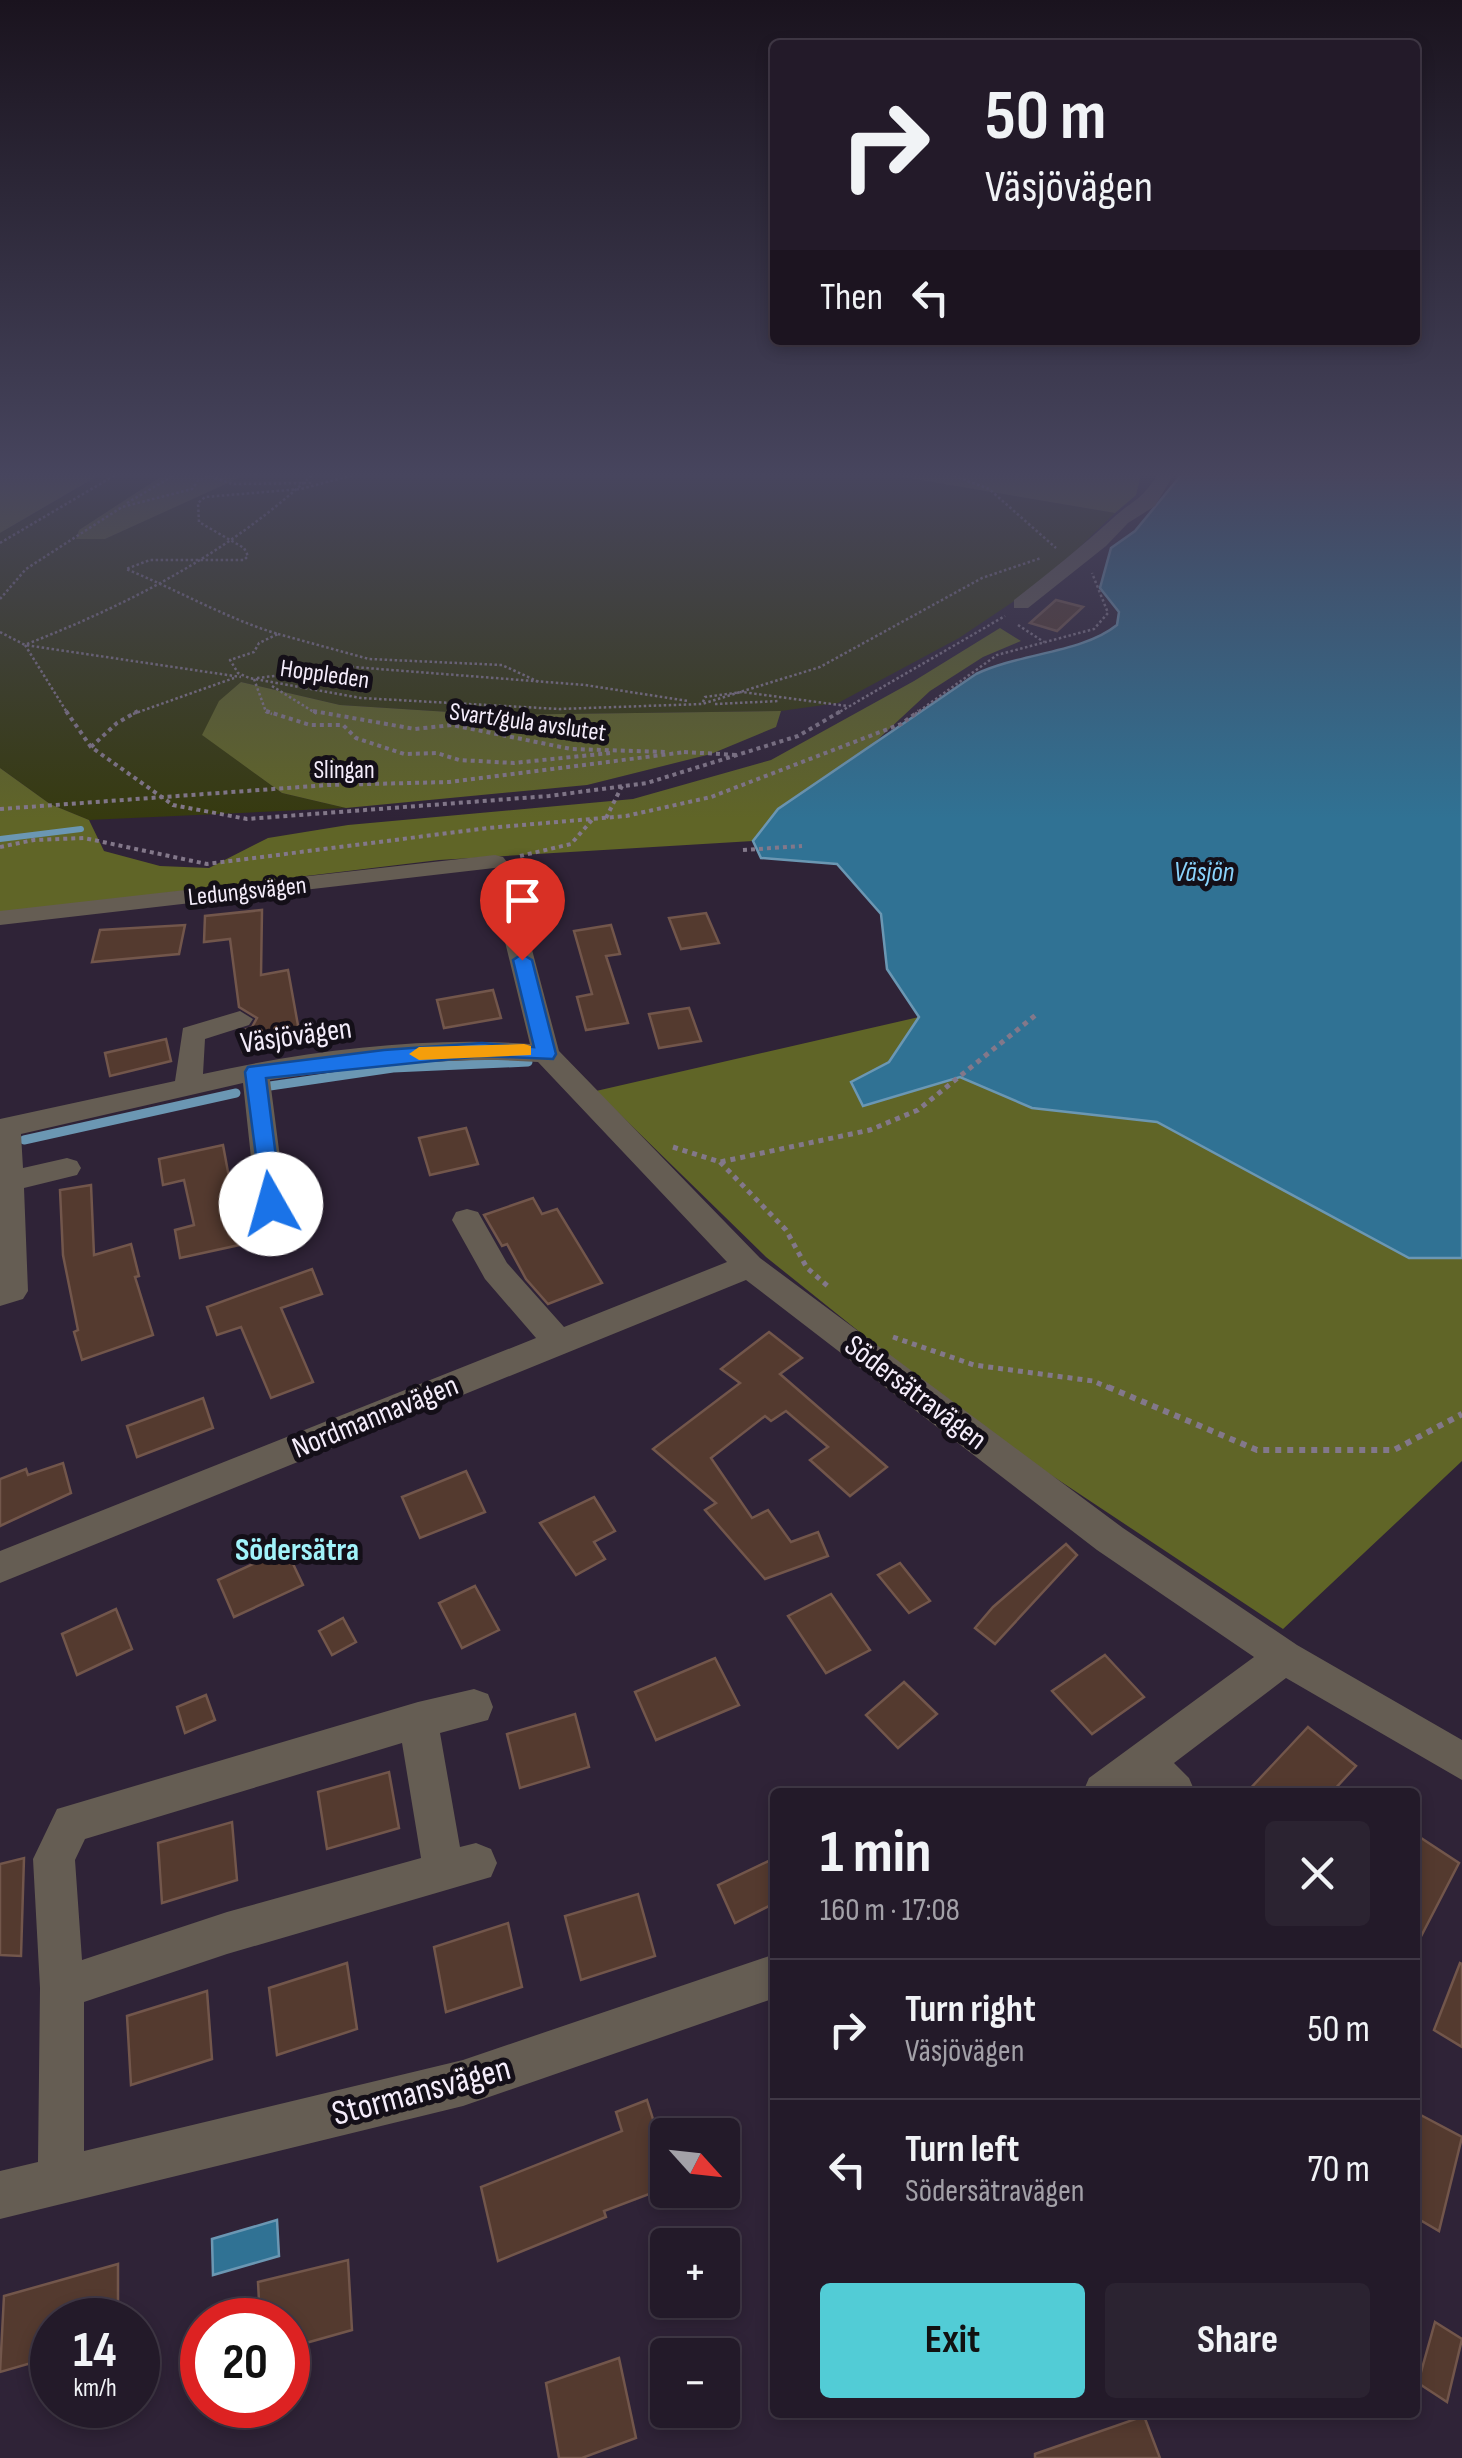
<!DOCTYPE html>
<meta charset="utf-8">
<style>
body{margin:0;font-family:"Sofia Sans Condensed",sans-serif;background:#2b2331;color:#f1f3f6;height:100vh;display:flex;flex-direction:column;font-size:38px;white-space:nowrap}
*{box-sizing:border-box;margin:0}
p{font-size:32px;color:#a3a1a8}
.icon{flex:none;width:55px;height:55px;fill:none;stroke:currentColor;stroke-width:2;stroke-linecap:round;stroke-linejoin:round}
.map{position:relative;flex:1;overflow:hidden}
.side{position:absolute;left:770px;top:1788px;width:650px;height:630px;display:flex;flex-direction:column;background:#231a29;border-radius:10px;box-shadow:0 5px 15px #0003,0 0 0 2px #403846}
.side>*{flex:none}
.hud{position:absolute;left:770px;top:40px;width:650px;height:305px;border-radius:10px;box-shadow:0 5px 15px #0003,0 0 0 2px #403846;background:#231a29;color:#f1f3f6;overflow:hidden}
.needle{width:65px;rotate:117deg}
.controls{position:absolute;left:650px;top:2118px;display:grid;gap:20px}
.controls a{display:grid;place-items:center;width:90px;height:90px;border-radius:10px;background:#231a29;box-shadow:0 5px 15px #0003,0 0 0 2px #403846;font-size:50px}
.speed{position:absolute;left:30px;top:2298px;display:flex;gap:20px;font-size:50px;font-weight:700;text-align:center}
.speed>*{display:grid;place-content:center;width:130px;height:130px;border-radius:50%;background:#231a29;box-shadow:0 5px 15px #0003,0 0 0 2px #403846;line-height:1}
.speed small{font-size:25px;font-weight:400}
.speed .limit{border:15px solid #d22;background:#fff;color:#111}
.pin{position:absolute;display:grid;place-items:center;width:85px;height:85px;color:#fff;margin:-102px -42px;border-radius:50% 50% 50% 0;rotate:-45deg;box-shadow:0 0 10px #0007}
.pin .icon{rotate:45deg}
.me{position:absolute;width:110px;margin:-55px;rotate:353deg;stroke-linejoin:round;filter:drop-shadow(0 0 8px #0008)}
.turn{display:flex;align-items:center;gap:35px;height:210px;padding:0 50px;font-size:45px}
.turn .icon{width:130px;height:130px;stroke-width:2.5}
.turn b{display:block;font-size:70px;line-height:85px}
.then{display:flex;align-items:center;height:95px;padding:0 50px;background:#0003;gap:20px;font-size:38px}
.round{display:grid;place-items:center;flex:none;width:105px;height:105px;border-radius:10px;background:#2b2331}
.overview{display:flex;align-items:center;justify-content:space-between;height:170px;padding:0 50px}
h1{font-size:60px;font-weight:700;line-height:75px}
.cta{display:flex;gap:20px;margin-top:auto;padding:20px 50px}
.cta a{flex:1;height:115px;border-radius:10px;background:#52ccd6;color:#111;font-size:40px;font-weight:700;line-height:115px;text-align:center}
.cta a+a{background:#2b2331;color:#f1f3f6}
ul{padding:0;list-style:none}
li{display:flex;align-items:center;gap:30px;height:140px;padding:0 50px;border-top:2px solid #403846}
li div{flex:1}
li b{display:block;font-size:38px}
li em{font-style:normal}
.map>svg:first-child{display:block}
.green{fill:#363a0f}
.forest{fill:#606527}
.water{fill:#307294;stroke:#6b97b3;stroke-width:2.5}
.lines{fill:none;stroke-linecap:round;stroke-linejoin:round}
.stream-far1{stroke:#6b97b3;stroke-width:6}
.stream{stroke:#6b97b3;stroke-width:9}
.building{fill:#543a2f;stroke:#72564b;stroke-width:2.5}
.path-far3{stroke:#83788a;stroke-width:2.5;stroke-dasharray:2.5 2.5;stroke-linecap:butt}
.path-far2{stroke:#83788a;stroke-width:4;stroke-dasharray:4 4;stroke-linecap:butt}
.path-far1{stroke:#83788a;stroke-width:5;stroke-dasharray:5 5;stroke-linecap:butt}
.path{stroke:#83788a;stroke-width:6;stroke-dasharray:6 6;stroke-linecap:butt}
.minor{fill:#655d53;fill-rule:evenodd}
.route{fill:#1a73e8;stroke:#114b97;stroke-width:2.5}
.slow{fill:#f59e0b}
.labels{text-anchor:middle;stroke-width:10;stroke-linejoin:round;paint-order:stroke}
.far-street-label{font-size:25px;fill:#f5edfb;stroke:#140f18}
.far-water-label{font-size:28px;font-style:italic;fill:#8ad3fc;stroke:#140f18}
.street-label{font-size:30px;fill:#f5edfb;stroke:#140f18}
.neighbourhood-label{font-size:32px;font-weight:bold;fill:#a1f3fa;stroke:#140f18}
.near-street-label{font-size:35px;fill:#f5edfb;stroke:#140f18}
</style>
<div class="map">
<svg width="1462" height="2458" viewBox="0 0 1462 2458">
<rect width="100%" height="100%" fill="#2f2337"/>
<path class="green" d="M102,474H165L79,530L76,538L105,539L238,478L237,474H885L1115,513L1047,579L959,638L838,703L781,711L496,715L340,705L241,682L203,735L282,793L346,808L89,820L50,804L0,768V533Z"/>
<g class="forest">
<path d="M0,474H101L0,533Z"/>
<path d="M165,474H237L239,478L105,539H76L79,530Z"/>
<path d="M885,474H1141L1136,495L1115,513Z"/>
<path d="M1000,628L1021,641L983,657L930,691L873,744L778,809L753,841L439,860L0,913V768L50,804L89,820L104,851L160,866L209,868L268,838L348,825L633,799L771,760L914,681Z"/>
<path d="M241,682L340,705L496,715L781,711L776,727L711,754L587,785L346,808L282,793L202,735L219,701Z"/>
<path d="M919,1017L889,1062L851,1082L863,1106L960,1077L1032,1108L1157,1122L1409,1258H1462V1461L1283,1629L977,1426L766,1257L596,1091Z"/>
</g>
<g class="water">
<path d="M1182,474H1462V1258H1409L1157,1122L1032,1108L960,1077L863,1106L851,1082L889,1062L919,1017L887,969L881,914L837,864L761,858L753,841L778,809L976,674C1020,653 1082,653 1117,625L1119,612L1100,588L1111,548L1135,531Z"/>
<path d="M277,2220L279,2256L213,2275L212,2239Z"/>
</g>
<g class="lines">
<path class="stream-far1" d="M0,839L81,829"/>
<g class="stream">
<path d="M270,1086L393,1068L528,1062"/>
<path d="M24,1140L236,1093"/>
</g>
</g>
<g class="building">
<path d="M1056,600L1083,607L1057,631L1030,623Z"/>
<path d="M262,910L261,975L288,970L301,1042L243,1052L240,1032L252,1027L257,1018L239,1007L230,939L204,942L205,916Z"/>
<path d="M706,913L719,943L681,949L669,918Z"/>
<path d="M185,925L179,954L92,962L100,930Z"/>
<path d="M611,925L620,954L606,956L628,1023L586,1030L577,997L592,994L574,931Z"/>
<path d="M493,990L501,1018L444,1028L437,1000Z"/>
<path d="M689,1008L701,1041L659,1048L649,1014Z"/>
<path d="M166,1039L171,1061L110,1076L105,1053Z"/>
<path d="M466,1128L478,1164L430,1175L419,1138Z"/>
<path d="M223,1145L236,1215H280L285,1235L180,1258L175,1230L194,1225L184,1180L163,1185L159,1159Z"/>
<path d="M91,1185L94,1255L131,1244L139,1276L135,1277L153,1335L82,1360L74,1332L78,1330L63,1255L60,1190Z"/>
<path d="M533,1198L542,1214L557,1209L602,1283L548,1304L526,1279L507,1244L502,1246L484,1215Z"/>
<path d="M312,1269L322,1294L281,1308L313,1382L271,1398L241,1327L217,1335L207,1307Z"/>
<path d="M769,1332L802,1358L780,1374L887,1467L850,1496L810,1460L828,1447L786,1411L771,1421L765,1416L711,1458L752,1518L768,1510L791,1542L818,1532L828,1556L765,1579L705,1510L716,1503L653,1449L740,1383L721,1369Z"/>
<path d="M203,1398L213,1428L137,1457L127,1426Z"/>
<path d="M63,1463L71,1493L0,1526V1479L26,1469L28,1475Z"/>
<path d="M466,1471L485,1512L420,1538L402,1497Z"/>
<path d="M594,1497L615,1531L594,1542L605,1559L576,1575L540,1523Z"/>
<path d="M1066,1544L1077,1555L995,1644L975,1628L993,1607Z"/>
<path d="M286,1549L303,1585L234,1617L218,1580Z"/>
<path d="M900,1563L930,1601L909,1613L878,1575Z"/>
<path d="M475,1586L499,1630L462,1648L439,1603Z"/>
<path d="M831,1594L870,1650L826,1673L788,1616Z"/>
<path d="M116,1609L132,1649L77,1675L62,1634Z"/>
<path d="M343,1618L356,1642L332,1655L319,1631Z"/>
<path d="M1105,1655L1144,1697L1092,1734L1052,1691Z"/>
<path d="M715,1658L739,1705L656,1740L635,1692Z"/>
<path d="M904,1682L937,1714L898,1748L866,1715Z"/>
<path d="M206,1695L215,1720L185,1733L177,1707Z"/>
<path d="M575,1714L589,1767L520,1788L507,1734Z"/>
<path d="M1308,1727L1356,1766L1332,1792H1247Z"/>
<path d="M389,1772L399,1828L327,1849L318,1792Z"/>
<path d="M232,1822L237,1880L162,1903L158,1843Z"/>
<path d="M1415,1834L1459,1863L1415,1948Z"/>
<path d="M24,1858L21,1956L0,1955V1864Z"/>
<path d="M775,1858V1903L735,1923L718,1885Z"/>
<path d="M638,1894L655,1956L581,1980L565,1916Z"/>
<path d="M508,1923L522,1987L446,2012L434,1947Z"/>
<path d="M347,1963L357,2029L277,2055L269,1988Z"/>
<path d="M1460,1963L1462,1964V2047L1434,2030Z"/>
<path d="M207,1991L212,2059L131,2085L127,2016Z"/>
<path d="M647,2100L668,2167V2187L604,2211L606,2217L498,2261L481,2187L622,2131L616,2112Z"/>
<path d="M1415,2112L1462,2137L1439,2231L1415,2217Z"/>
<path d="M348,2260L352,2330L288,2348V2320H260L258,2282Z"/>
<path d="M118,2264V2320H52V2357L0,2372L4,2296Z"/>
<path d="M1435,2322L1462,2339L1447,2402L1418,2383Z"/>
<path d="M619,2358L636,2438L582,2458H559L546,2383Z"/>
<path d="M1144,2416L1160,2458H1035V2454Z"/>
</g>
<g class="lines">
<g class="path-far3">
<path d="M248,474H291"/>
<path d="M357,474L301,489L205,497L198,503L199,522L244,548L248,556L244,560H150L126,569C178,590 225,618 278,634L259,643L254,652L230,660L238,673L249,678L361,698L559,709L702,704L820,667L982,578L1041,558"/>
<path d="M949,474L989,489L1056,548"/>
<path d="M127,503L176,474"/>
<path d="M0,543L117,474"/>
<path d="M0,599L26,569L122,507L192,489L199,479L210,476L232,484L312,483"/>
<path d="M1018,625L1044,642"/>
<path d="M0,632L25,645L241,677"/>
<path d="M278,634L369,659L502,665L539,682"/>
<path d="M27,644C132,603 230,552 313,474"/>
<path d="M25,645L68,714"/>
<path d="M257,678L353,667L585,685L688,701"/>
<path d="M254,679L266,712L272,714"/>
<path d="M272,686L317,714"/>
<path d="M703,702L705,697L742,692L847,706"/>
<path d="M715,704L779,701"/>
<path d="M133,714L234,678"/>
<path d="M836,714L1005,616"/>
<path d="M915,714L997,655L1094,629L1108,613L1092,573"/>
</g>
<g class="path-far2">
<path d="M66,711L91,747L173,805L247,819L549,796L647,783L798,736L841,711"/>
<path d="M266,711L310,725H343L356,738L404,754L437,753L459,760L514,763L610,753"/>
<path d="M313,711L415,729L452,725L571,749L668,752"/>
<path d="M91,747L117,723L138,711"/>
<path d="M684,752L738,755"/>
<path d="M0,809L328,785L449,782L686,752"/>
<path d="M606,818L622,786"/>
<path d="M0,847L34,840L84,838L207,864L488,828L626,816L711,797L901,724L919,711"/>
<path d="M743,850L802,846"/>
<path d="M520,856L571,844L592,820"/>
</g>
<g class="path-far1">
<path d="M673,1147L720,1162L870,1130L918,1110L1037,1014"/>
<path d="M720,1162L786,1230L807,1268L830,1288"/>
<path d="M893,1337L974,1365L1093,1381L1114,1390"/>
</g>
<path class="path" d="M1108,1387L1257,1450H1394L1462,1414"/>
<g class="minor">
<path d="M1158,474H1174L1155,506L1128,523L1106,546L1028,608H1014V600C1048,574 1081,547 1113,518C1133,500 1141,501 1158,474Z"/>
<path d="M495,855L503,857L507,862L503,867L0,925V911Z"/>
<path d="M507,894L519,901L559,1051L760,1258L1123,1528L1297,1645L1462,1740V1780L1286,1678L1174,1763L1189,1778L1195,1792H1148L1143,1786L1134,1792H1083L1089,1778L1254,1657L1097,1550L746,1280L0,1583V1551L536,1338L485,1279L452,1220L456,1212L467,1209L478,1212L507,1263L564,1327L727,1262L538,1062C448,1055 359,1068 270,1080L286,1204L281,1211L271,1214L261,1211L256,1204L243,1083L21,1134L23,1168L67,1158L77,1161L81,1168L77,1175L24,1188L28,1291L23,1299L0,1306V1119L175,1081L183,1028L240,1011L253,1019L249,1025L205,1039L203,1074C307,1051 423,1036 530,1044L495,901Z"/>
<path d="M474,1689L488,1694L493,1707L488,1720L440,1733L460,1847L476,1843L491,1849L497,1863L491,1877L227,1954L84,2002V2151L463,2060L775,1954V1998L463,2106L0,2219V2171L38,2162L40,1988L33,1859L57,1809L418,1702ZM402,1743L421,1858L227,1912L82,1960L75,1860L85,1839Z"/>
</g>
</g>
<linearGradient id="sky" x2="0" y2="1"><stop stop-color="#1a131e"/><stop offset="0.58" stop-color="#47455e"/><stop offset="1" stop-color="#47455e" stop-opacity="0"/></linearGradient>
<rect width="1462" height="819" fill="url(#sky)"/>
<path class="route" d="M522,954L532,960L556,1054L553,1059L482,1056L266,1078L282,1204L279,1210H263L245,1072L248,1067L384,1050L482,1043L534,1047L513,960Z"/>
<path class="slow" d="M524,1044L531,1046V1055L419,1060L409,1054L419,1047Z"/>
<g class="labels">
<g class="far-street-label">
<text transform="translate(325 673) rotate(8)" y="9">Hoppleden</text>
<text transform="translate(528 721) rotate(8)" y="9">Svart/gula avslutet</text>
<text x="344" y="778">Slingan</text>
<text transform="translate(247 890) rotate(-6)" y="9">Ledungsvägen</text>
</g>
<g class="far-water-label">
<text x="1204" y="881">Väsjön</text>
</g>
<g class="street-label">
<text transform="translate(296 1035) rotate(-8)" y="10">Väsjövägen</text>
<text transform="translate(916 1392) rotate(37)" y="10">Södersätravägen</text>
<text transform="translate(375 1416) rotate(-22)" y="10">Nordmannavägen</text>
</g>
<g class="neighbourhood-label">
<text x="297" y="1560">Södersätra</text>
</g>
<g class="near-street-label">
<text transform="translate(421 2090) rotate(-15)" y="12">Stormansvägen</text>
</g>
</g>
</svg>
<div class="controls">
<a><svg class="needle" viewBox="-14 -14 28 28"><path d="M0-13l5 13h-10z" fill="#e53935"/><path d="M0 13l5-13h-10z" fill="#a3a1a8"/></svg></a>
<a>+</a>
<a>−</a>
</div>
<div class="speed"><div>14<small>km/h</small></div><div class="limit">20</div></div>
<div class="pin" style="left:522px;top:960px;background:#d93025"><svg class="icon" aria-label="arrive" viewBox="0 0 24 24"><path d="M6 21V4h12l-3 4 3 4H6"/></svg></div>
<svg class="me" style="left:271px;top:1204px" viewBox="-20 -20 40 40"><circle r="19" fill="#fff"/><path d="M0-13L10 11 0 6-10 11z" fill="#1a73e8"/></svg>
<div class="hud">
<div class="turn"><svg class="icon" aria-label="right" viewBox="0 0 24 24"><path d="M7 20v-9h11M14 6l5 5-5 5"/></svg><div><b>50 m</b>Väsjövägen</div></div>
<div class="then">Then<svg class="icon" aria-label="left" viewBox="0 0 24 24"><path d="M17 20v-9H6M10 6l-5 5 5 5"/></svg></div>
</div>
<section class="side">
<div class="overview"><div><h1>1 min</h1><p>160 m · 17:08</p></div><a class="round"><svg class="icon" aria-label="close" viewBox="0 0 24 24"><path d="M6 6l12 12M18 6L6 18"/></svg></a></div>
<ul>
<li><svg class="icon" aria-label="right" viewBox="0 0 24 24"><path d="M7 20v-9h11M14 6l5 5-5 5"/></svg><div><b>Turn right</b><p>Väsjövägen</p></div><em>50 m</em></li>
<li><svg class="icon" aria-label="left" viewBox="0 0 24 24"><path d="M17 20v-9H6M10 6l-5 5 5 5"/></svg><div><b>Turn left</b><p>Södersätravägen</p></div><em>70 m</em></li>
</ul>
<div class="cta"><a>Exit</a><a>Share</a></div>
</section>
</div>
